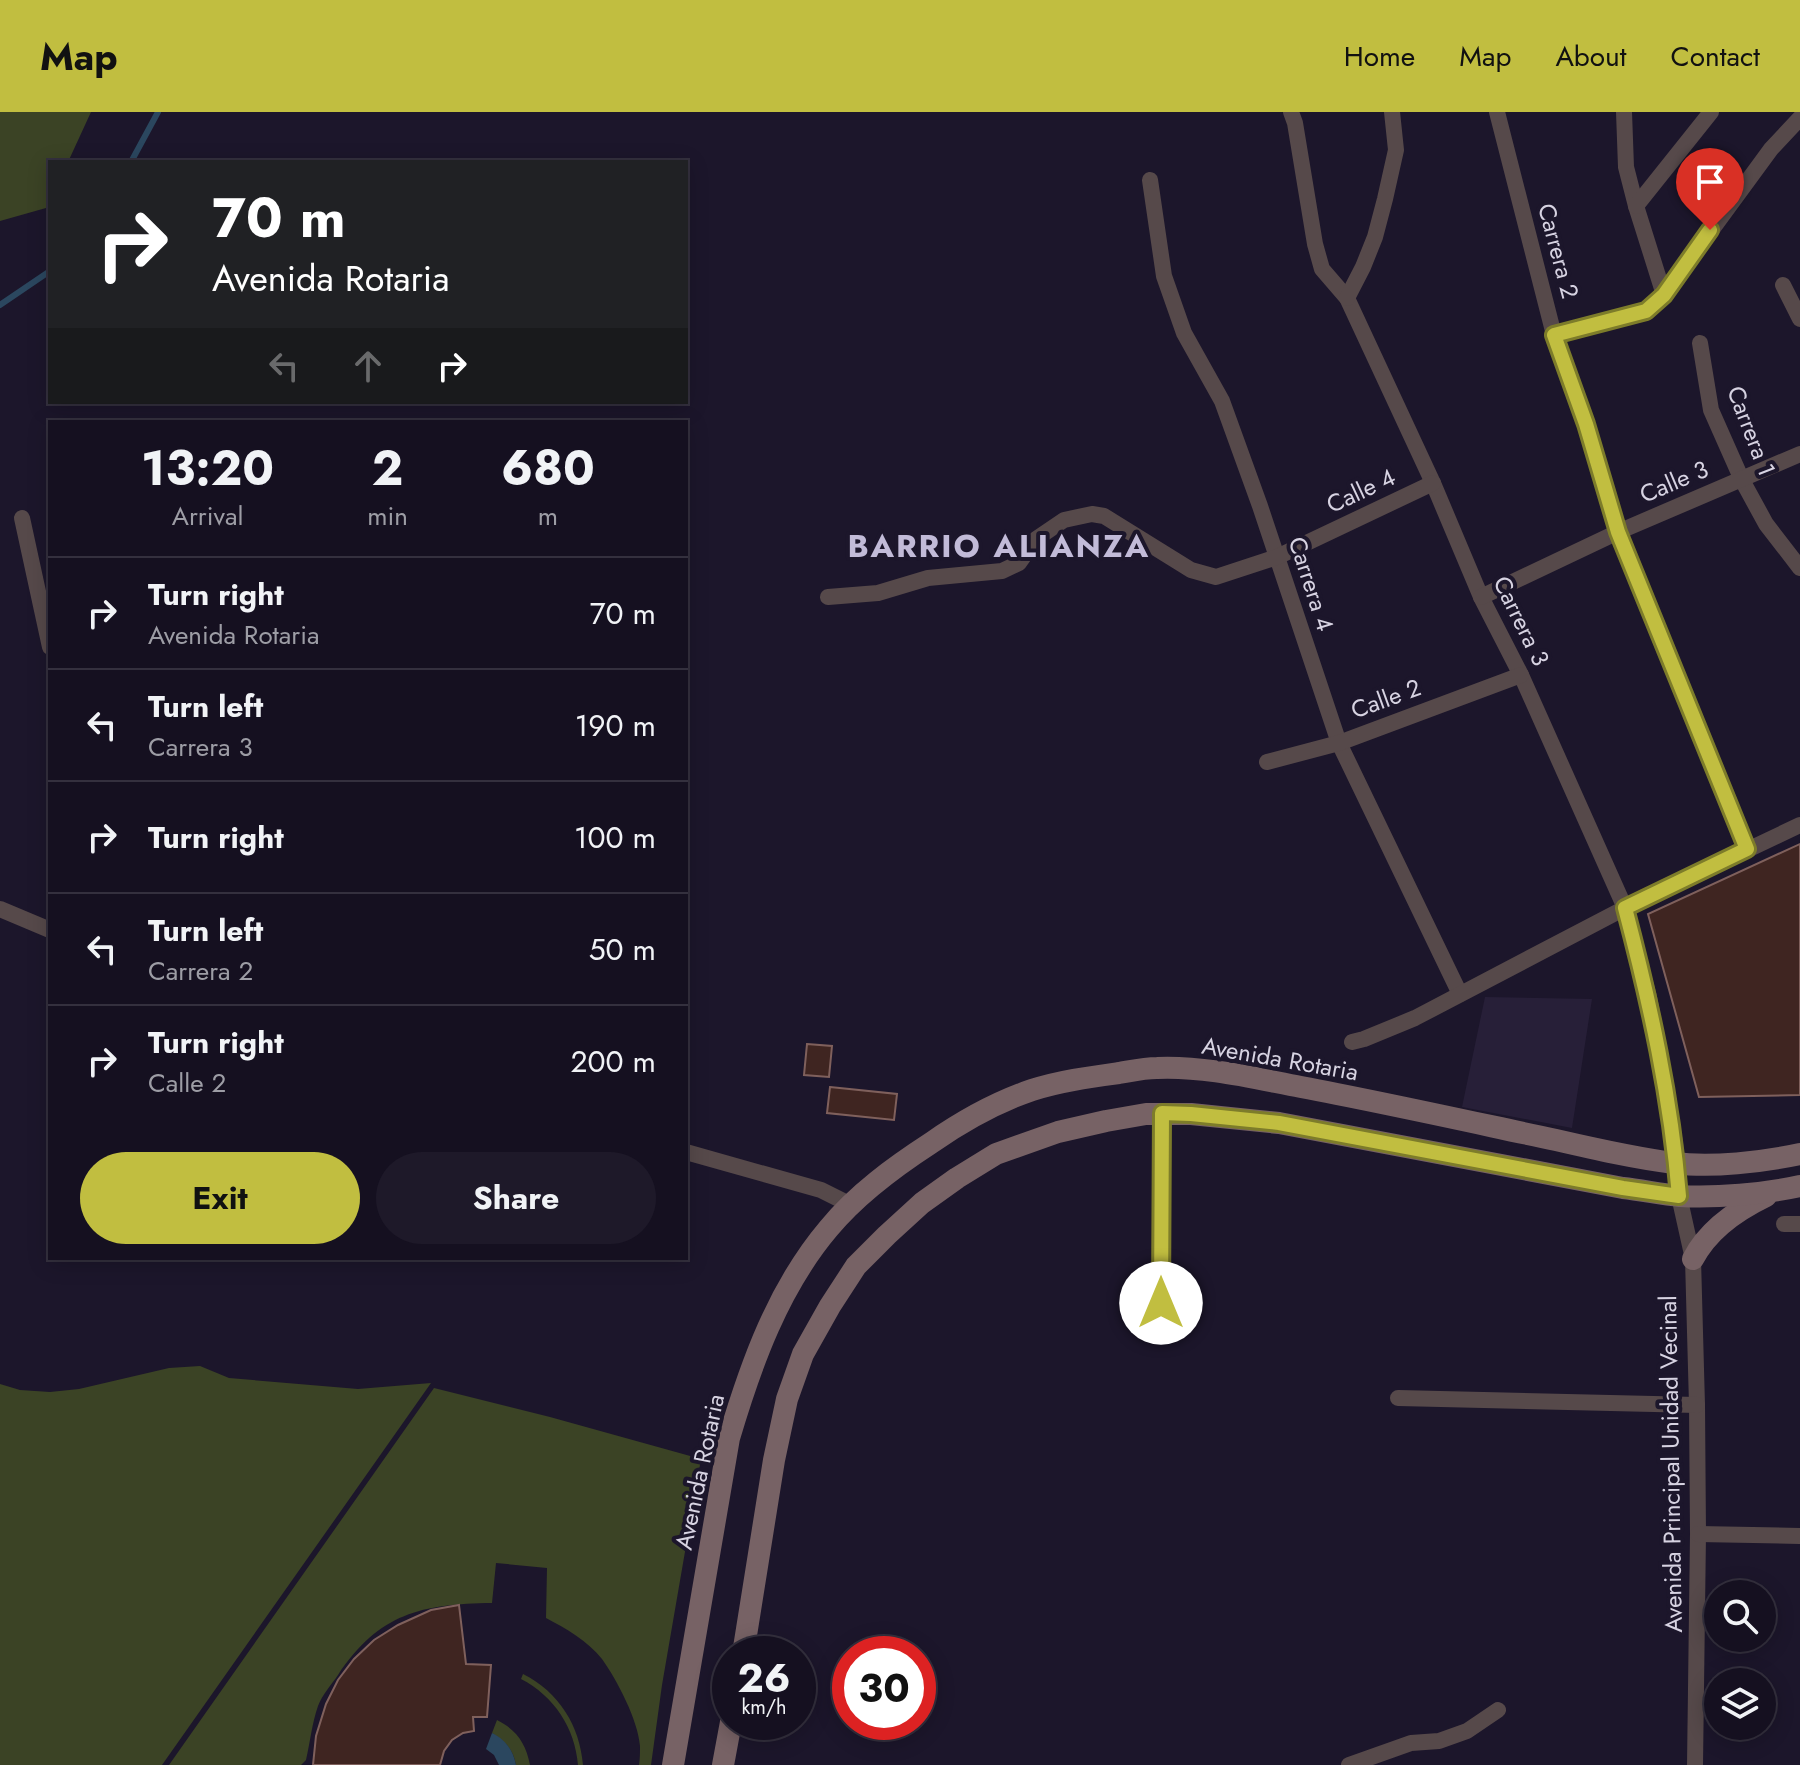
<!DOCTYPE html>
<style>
body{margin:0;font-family:Jost,sans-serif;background:#1e1929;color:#f1f3f6;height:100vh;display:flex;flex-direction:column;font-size:30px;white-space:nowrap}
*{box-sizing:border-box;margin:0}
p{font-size:26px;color:#9d9da5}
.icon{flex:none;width:44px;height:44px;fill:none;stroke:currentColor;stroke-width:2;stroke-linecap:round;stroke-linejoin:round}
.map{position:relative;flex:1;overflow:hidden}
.details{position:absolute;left:48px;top:308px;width:640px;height:840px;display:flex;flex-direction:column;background:#151020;border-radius:0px;box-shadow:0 4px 20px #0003,0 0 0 2px #34303e}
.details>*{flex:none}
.hud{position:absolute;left:48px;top:48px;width:640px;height:244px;border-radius:0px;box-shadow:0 4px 20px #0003,0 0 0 2px #34303e;background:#202124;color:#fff;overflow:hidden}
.fabs{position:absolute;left:1704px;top:1468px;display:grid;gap:16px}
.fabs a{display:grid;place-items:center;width:72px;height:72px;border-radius:50%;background:#151020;box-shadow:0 4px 20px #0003,0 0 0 2px #34303e;font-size:40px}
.speed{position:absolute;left:712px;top:1524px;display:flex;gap:16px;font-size:40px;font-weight:700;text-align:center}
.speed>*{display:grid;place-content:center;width:104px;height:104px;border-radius:50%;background:#151020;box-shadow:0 4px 20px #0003,0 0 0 2px #34303e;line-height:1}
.speed small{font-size:20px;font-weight:400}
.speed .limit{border:12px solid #d22;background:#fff;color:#111}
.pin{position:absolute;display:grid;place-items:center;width:68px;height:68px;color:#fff;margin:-82px -34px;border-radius:50% 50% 50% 0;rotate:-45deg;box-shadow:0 0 8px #0007}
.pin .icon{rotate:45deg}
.me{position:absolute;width:88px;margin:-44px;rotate:0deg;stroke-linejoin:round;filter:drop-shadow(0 0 6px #0008)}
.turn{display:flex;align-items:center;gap:28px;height:168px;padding:0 32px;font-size:36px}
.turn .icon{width:104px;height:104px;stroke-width:2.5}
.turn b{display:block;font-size:56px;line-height:68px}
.lanes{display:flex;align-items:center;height:76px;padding:0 32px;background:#0003;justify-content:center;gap:40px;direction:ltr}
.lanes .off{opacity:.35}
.eta{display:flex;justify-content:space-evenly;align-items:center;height:136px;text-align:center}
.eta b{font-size:48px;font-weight:700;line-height:56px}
.action{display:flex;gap:16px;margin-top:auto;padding:16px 32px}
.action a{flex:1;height:92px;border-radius:48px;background:#c1be40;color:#111;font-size:32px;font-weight:700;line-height:92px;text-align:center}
.action a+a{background:#1e1929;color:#f1f3f6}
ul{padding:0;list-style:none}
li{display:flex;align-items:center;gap:24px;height:112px;padding:0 32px;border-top:2px solid #34303e}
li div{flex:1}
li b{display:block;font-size:30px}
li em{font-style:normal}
header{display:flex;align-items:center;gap:48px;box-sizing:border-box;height:112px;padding:0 40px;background:#c1be40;color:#111}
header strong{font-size:38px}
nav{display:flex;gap:44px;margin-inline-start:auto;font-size:28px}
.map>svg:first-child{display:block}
.built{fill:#271f38}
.green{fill:#3b4325}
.water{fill:#2b475f}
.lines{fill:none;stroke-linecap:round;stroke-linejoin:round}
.stream{stroke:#2b475f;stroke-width:6}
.building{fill:#3f2521;stroke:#7f605c;stroke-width:2}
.minor{stroke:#56494a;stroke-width:16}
.secondary{stroke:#776265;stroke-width:22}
.route-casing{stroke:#7d7c2a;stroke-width:20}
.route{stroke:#c1be40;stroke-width:14}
.labels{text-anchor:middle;stroke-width:8;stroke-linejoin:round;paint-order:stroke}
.street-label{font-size:24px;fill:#d7d3e2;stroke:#1c162b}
.district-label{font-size:32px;font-weight:bold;letter-spacing:2px;fill:#c2bbd8;stroke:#1c162b}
</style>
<header>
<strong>Map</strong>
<nav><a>Home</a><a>Map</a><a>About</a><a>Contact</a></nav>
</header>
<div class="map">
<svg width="1800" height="1653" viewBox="0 0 1800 1653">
<rect width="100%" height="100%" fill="#1c162b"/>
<path class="built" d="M1485,885L1592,887L1572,1016L1462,995Z"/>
<g class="green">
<path d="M0,0H91L68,50H50V88L46,96L0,109Z"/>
<path d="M200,1254L229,1266L358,1277L431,1271L162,1653H0V1272L20,1278L50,1280L79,1277L169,1256Z"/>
<path d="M434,1276L550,1305L701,1347L662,1573L651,1653H639C640,1647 640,1640 640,1634C638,1608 617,1568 602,1547C588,1529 565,1516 546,1506L547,1456L496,1451L492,1491C422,1492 379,1501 338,1563C332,1572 322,1583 318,1594C312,1611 310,1631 306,1648L301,1653H169Z"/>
<path d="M523,1562C559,1580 580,1614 583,1653H578C575,1616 554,1584 521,1567Z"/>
<path d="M497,1608C517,1618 526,1632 530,1653H516C513,1637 505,1629 492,1621Z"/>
</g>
<path class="water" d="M492,1621C506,1628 513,1638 516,1653H499L494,1643L486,1637Z"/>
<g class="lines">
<g class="stream">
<path d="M131,50L158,0"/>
<path d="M0,193L50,159"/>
</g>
</g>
<g class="building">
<path d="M1800,732V983L1699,985L1648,802Z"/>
<path d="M807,932L832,934L829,965L804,963Z"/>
<path d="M830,975L897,982L894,1008L827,1001Z"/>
<path d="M459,1493L466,1552L491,1553L487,1605H473L474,1619L463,1621L452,1628L444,1639L440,1653H313L316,1624L326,1592L338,1568L354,1547L374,1528L398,1513L431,1498Z"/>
</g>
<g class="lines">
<g class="minor">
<path d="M1291,0L1295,11L1315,132L1322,157L1347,186L1433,371L1481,485L1521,563L1625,796L1649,885L1663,959L1675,1031L1679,1084L1693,1147L1697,1293L1698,1422L1695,1653"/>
<path d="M1497,0L1554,223L1586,312L1618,420L1747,737"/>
<path d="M1624,0L1626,55L1636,94L1664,183"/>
<path d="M1150,68L1164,164L1184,221L1222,289L1260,394L1339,631L1460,882"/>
<path d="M1636,94L1711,0"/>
<path d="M1783,173L1800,207"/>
<path d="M1347,186L1363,155L1375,125L1385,87L1396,38L1392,0"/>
<path d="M1554,223L1646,199L1664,183L1771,37L1800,6"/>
<path d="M1700,231L1711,298L1742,368L1766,412L1800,456"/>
<path d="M22,406L50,535"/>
<path d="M828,485L878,481L928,466L1002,459L1019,451L1036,427L1064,408L1092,402L1104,404L1191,458L1216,465L1277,445L1433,371"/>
<path d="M1481,485L1618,420L1800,342"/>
<path d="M1267,650L1339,631L1521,563"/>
<path d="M0,797L50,818"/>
<path d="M1352,930L1364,927L1415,906L1625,796L1800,713"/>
<path d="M686,1040L821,1078L851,1093"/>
<path d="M1784,1112H1800"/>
<path d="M1161,1191L1162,1001"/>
<path d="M1398,1286L1697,1293"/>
<path d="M1698,1422L1800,1424"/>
<path d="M1349,1653L1411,1631L1439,1629L1467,1619L1498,1598"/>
</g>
<g class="secondary">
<path d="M1693,1147C1708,1118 1737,1098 1766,1084"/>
<path d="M743,1542L774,1348L787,1287L803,1242L830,1194L856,1154L887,1123L922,1091L957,1066L996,1042L1058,1020L1106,1009L1146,1002H1191L1279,1011L1623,1076C1641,1078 1661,1082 1680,1084C1716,1086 1764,1082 1800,1074"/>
<path d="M673,1653L729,1326C751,1252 778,1176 829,1116C857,1082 894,1055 931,1031C961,1010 997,990 1032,978C1060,969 1090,965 1119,961C1131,959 1144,956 1157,956C1205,954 1253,966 1301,975C1386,991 1471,1010 1556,1028C1595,1037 1634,1046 1674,1051C1712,1056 1762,1050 1800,1042"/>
<path d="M723,1653L731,1610"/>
</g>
</g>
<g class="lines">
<defs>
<path id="route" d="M1161,1191L1162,1001L1191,1002L1279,1011L1623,1076L1679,1084C1671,986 1650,891 1625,796L1747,737L1618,420L1586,312L1554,223L1646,199L1664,183L1710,118"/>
</defs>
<use href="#route" class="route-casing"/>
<use href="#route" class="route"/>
</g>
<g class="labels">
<g class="street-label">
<text transform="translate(1558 139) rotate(75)" y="8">Carrera 2</text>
<text transform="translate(1751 319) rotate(69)" y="8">Carrera 1</text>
<text transform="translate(1674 370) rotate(-23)" y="8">Calle 3</text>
<text transform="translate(1361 379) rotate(-25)" y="8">Calle 4</text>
<text transform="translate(1311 472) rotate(72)" y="8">Carrera 4</text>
<text transform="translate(1521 509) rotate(64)" y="8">Carrera 3</text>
<text transform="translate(1386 587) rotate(-20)" y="8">Calle 2</text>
<text transform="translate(1280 947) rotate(10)" y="8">Avenida Rotaria</text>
<text transform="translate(1671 1352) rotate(-91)" y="8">Avenida Principal Unidad Vecinal</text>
<text transform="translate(700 1360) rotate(-78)" y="8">Avenida Rotaria</text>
</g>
<g class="district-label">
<text x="999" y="445">BARRIO ALIANZA</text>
</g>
</g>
</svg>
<div class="fabs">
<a><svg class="icon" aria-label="search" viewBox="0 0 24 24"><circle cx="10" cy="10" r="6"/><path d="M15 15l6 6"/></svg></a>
<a><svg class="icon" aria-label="layers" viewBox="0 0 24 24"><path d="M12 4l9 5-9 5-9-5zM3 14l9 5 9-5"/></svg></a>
</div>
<div class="speed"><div>26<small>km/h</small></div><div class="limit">30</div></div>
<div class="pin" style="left:1710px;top:118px;background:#d93025"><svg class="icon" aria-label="arrive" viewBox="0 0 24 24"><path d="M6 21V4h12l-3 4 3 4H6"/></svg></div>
<svg class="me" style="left:1161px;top:1191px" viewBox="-20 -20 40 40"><circle r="19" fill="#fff"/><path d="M0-13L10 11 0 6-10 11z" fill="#c1be40"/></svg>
<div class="hud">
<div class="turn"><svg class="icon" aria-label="right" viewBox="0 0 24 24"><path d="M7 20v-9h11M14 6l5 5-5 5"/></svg><div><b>70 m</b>Avenida Rotaria</div></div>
<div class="lanes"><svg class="icon off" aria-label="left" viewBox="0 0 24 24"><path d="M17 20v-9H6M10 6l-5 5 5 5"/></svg><svg class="icon off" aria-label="ahead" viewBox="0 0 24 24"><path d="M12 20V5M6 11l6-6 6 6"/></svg><svg class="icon" aria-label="right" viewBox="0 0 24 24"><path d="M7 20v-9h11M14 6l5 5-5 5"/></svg></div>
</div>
<section class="details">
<div class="eta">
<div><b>13:20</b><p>Arrival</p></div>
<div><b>2</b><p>min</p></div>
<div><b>680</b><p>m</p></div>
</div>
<ul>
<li><svg class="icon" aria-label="right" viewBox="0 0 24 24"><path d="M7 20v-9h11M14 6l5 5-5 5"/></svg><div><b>Turn right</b><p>Avenida Rotaria</p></div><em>70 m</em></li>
<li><svg class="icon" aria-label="left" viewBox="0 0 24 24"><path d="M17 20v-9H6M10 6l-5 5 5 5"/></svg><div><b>Turn left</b><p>Carrera 3</p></div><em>190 m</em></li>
<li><svg class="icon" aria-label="right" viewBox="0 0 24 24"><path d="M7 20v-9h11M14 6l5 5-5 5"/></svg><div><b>Turn right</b></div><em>100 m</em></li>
<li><svg class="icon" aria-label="left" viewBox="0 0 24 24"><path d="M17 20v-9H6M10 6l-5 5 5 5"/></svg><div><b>Turn left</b><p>Carrera 2</p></div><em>50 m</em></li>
<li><svg class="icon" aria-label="right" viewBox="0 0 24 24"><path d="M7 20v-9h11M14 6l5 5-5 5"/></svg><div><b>Turn right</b><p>Calle 2</p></div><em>200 m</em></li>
</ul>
<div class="action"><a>Exit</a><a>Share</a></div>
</section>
</div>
